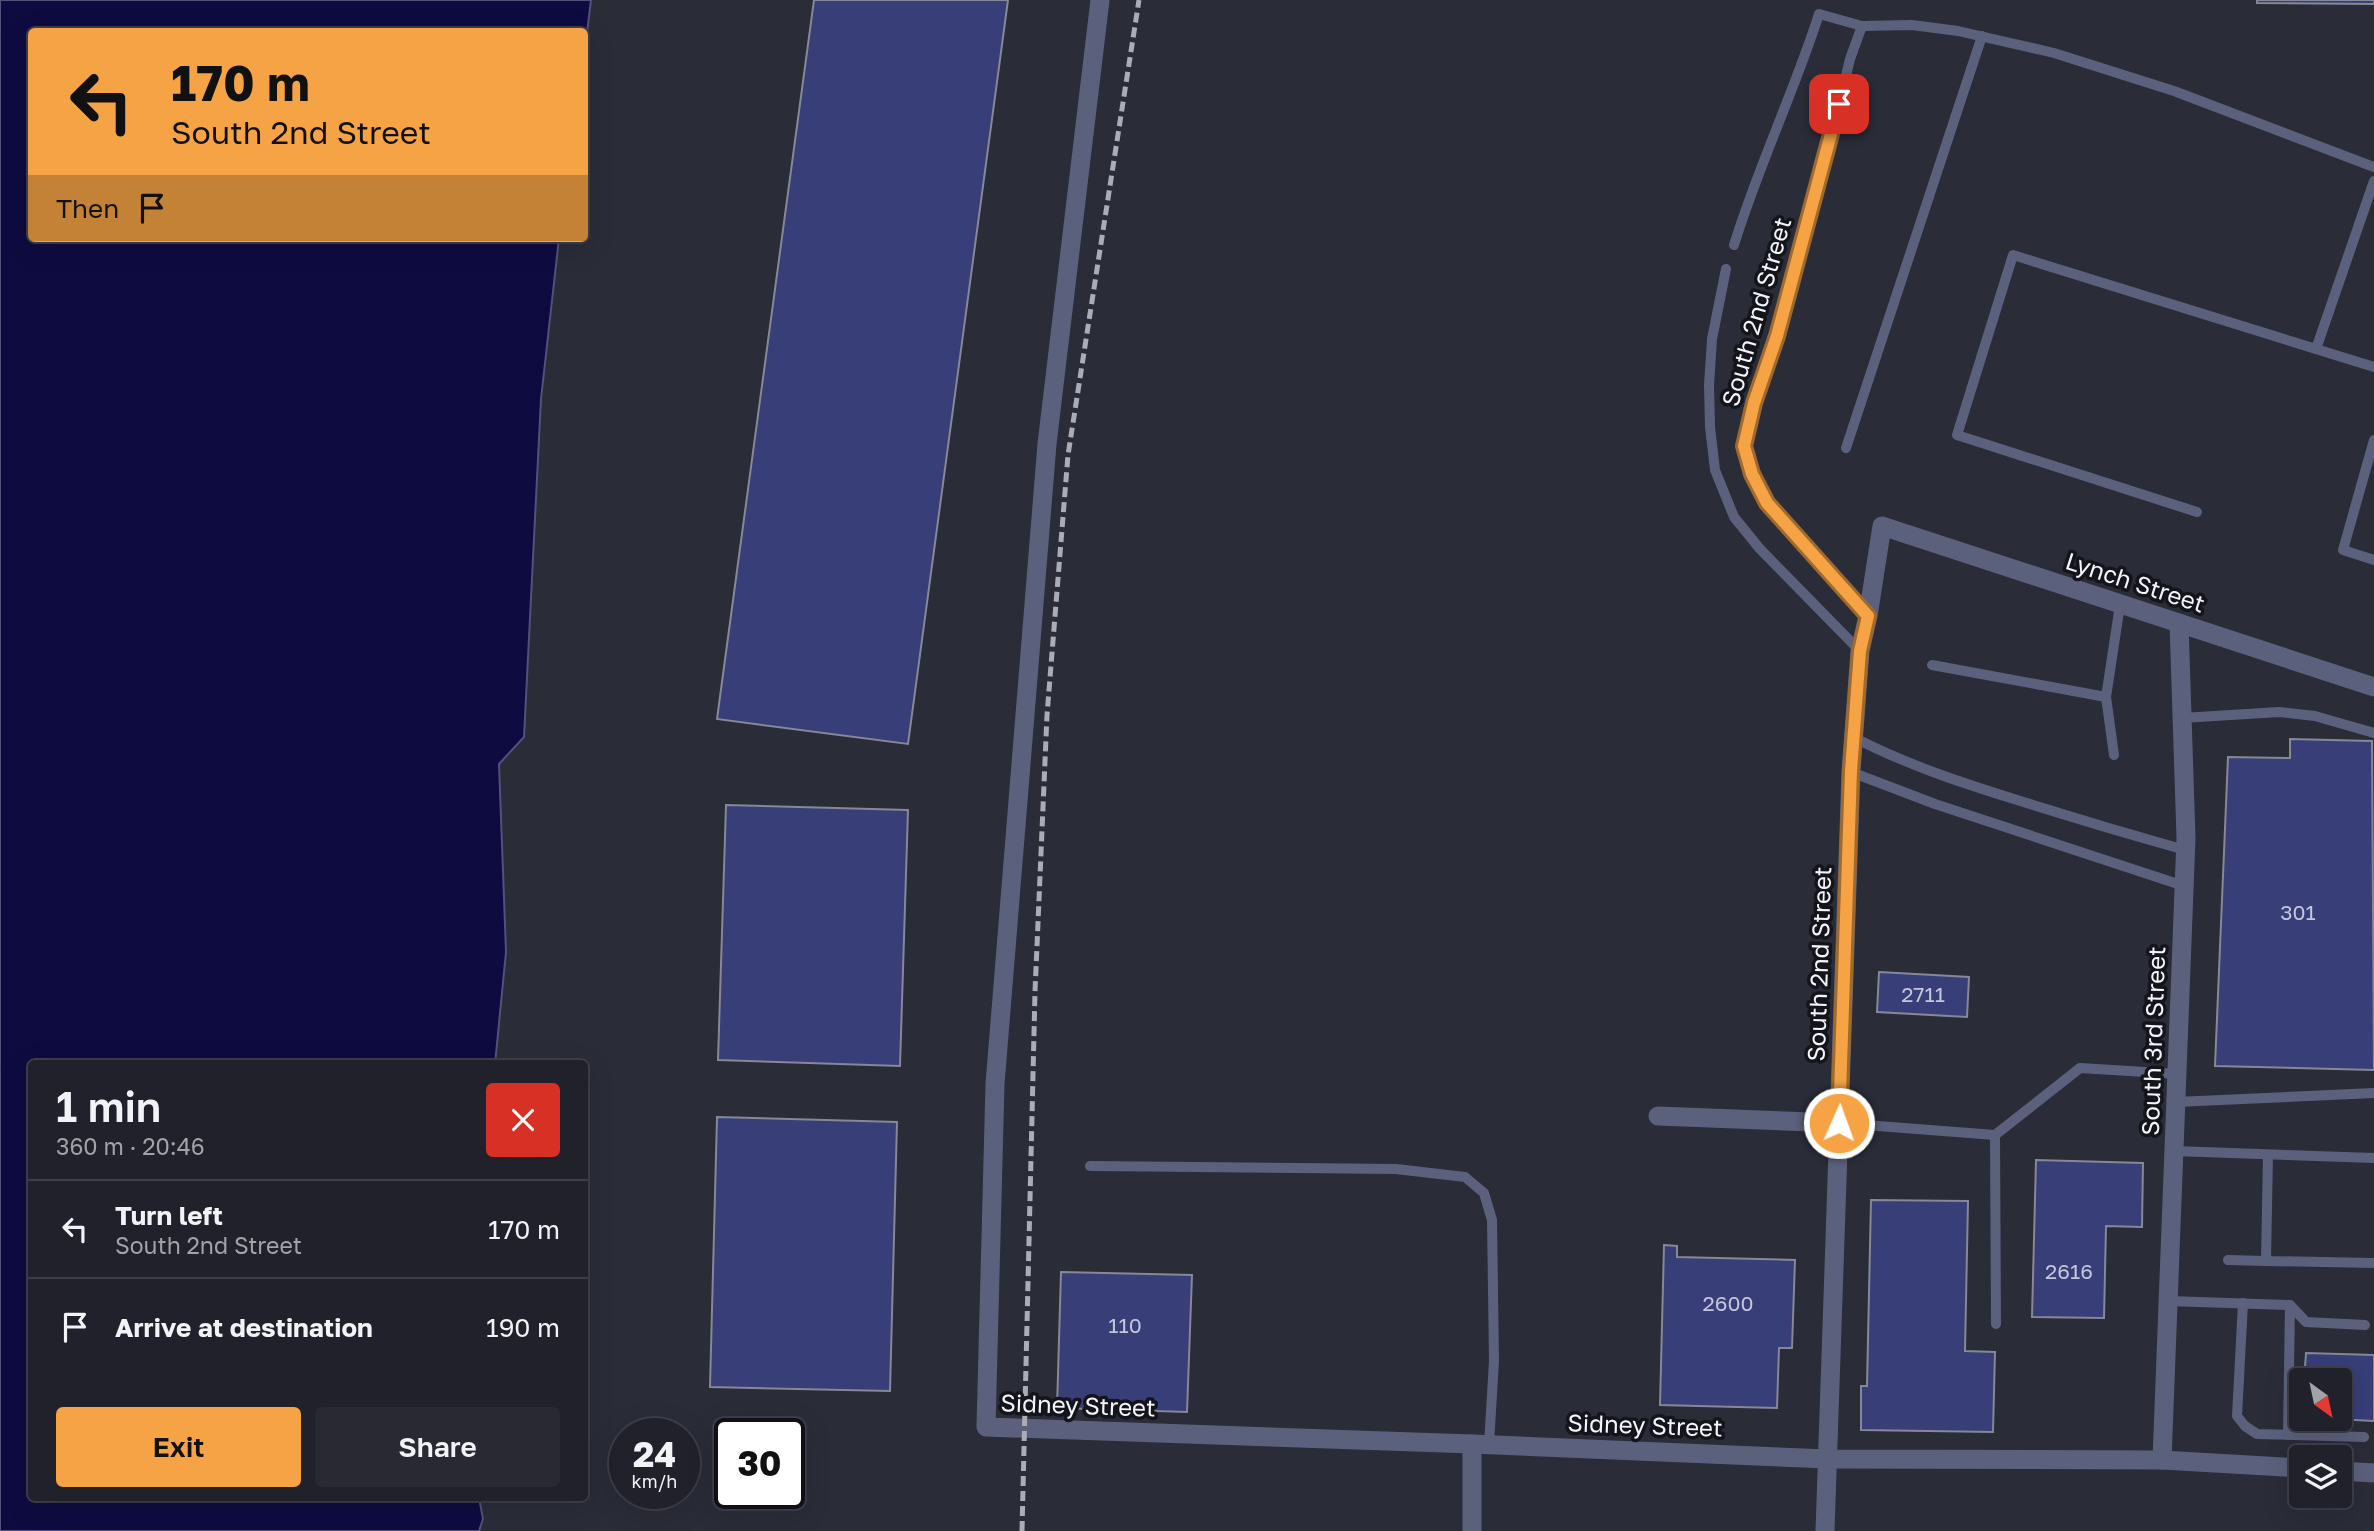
<!DOCTYPE html>
<meta charset="utf-8">
<style>
body{margin:0;font-family:"Golos Text",sans-serif;background:#282932;color:#f1f3f6;height:100vh;display:flex;flex-direction:column;font-size:26px;white-space:nowrap}
*{box-sizing:border-box;margin:0}
p{font-size:23px;color:#a2a3a8}
.icon{flex:none;width:38px;height:38px;fill:none;stroke:currentColor;stroke-width:2;stroke-linecap:round;stroke-linejoin:round}
.map{position:relative;flex:1;overflow:hidden}
.details{position:absolute;left:28px;top:1060px;width:560px;height:441px;display:flex;flex-direction:column;background:#20212a;border-radius:7px;box-shadow:0 7px 28px #0002,0 0 0 2px #3d3e47}
.details>*{flex:none}
.guide{position:absolute;left:28px;top:28px;width:560px;height:214px;border-radius:7px;box-shadow:0 7px 28px #0002,0 0 0 2px #3d3e47;background:#f5a345;color:#111;overflow:hidden}
.needle{width:46px;rotate:147deg}
.tools{position:absolute;left:2289px;top:1368px;display:grid;gap:14px}
.tools a{display:grid;place-items:center;width:63px;height:63px;border-radius:7px;background:#20212a;box-shadow:0 7px 28px #0002,0 0 0 2px #3d3e47;font-size:35px}
.speed{position:absolute;left:609px;top:1418px;display:flex;gap:14px;font-size:35px;font-weight:700;text-align:center}
.speed>*{display:grid;place-content:center;width:91px;height:91px;border-radius:50%;background:#20212a;box-shadow:0 7px 28px #0002,0 0 0 2px #3d3e47;line-height:1}
.speed small{font-size:18px;font-weight:400}
.speed .limit{border:4px solid #111;border-radius:10px;background:#fff;color:#111}
.pin{position:absolute;display:grid;place-items:center;width:60px;height:60px;color:#fff;margin:-30px;border-radius:14px;box-shadow:0 4px 10px #0006}
.me{position:absolute;width:77px;margin:-38px;rotate:2deg;stroke-linejoin:round;filter:drop-shadow(0 0 5px #0008)}
.turn{display:flex;align-items:center;gap:24px;height:147px;padding:0 28px;font-size:32px}
.turn .icon{width:91px;height:91px;stroke-width:2.5}
.turn b{display:block;font-size:49px;line-height:60px}
.then{display:flex;align-items:center;height:66px;padding:0 28px;background:#0003;gap:14px;font-size:26px}
.round{display:grid;place-items:center;flex:none;width:74px;height:74px;border-radius:7px;background:#282932}
.headline{display:flex;align-items:center;justify-content:space-between;height:119px;padding:0 28px}
h1{font-size:42px;font-weight:600;line-height:52px}
.button{display:flex;gap:14px;margin-top:auto;padding:14px 28px}
.button a{flex:1;height:80px;border-radius:7px;background:#f5a345;color:#111;font-size:28px;font-weight:600;line-height:80px;text-align:center}
.button a+a{background:#282932;color:#f1f3f6}
ul{padding:0;list-style:none}
li{display:flex;align-items:center;gap:21px;height:98px;padding:0 28px;border-top:2px solid #3d3e47}
li div{flex:1}
li b{display:block;font-size:26px}
li em{font-style:normal}
.map>svg:first-child{display:block}
.water{fill:#0e0b41;stroke:#535179;stroke-width:2}
.building{fill:#373e78;stroke:#858896;stroke-width:2}
.lines{fill:none;stroke-linecap:round;stroke-linejoin:round}
.lane{stroke:#5b617c;stroke-width:10}
.street{stroke:#5b617c;stroke-width:19}
.rail{stroke:#abacb6;stroke-width:5;stroke-dasharray:10 5;stroke-linecap:butt}
.route-casing{stroke:#9f6a2d;stroke-width:18}
.route{stroke:#f5a345;stroke-width:12}
.labels{text-anchor:middle;stroke-width:7;stroke-linejoin:round;paint-order:stroke}
.number-label{font-size:21px;fill:#c4c6db}
.street-label{font-size:24px;fill:#f3f4fc;stroke:#14151a}
</style>
<div class="map">
<svg width="2374" height="1531" viewBox="0 0 2374 1531">
<rect width="100%" height="100%" fill="#2a2c38"/>
<path class="water" d="M0,0H591L585,49L584,32H32V238H559L541,399L524,737L499,764L506,952L495,1064H32V1498H479L483,1519L479,1531H0Z"/>
<g class="building">
<path d="M814,0H1008L908,744L717,719Z"/>
<path d="M2257,0H2374V4L2257,3Z"/>
<path d="M2290,739L2372,741L2374,1070L2215,1066L2228,757L2290,758Z"/>
<path d="M726,805L908,810L900,1066L718,1060Z"/>
<path d="M1879,972L1969,977L1967,1017L1877,1012Z"/>
<path d="M717,1117L897,1122L890,1391L710,1387Z"/>
<path d="M2036,1160L2143,1163L2142,1227L2106,1226L2104,1318L2032,1317Z"/>
<path d="M1871,1200L1968,1201L1965,1351L1995,1352L1993,1432L1861,1430V1386H1867Z"/>
<path d="M1664,1245L1677,1246V1257L1795,1260L1792,1348H1779L1777,1408L1660,1405Z"/>
<path d="M1061,1272L1192,1275L1187,1412L1057,1408Z"/>
<path d="M2306,1353L2374,1355V1421L2336,1419H2340V1381H2304Z"/>
</g>
<g class="lines">
<g class="lane">
<path d="M1862,26L1850,59L1834,127L1777,336L1754,403L1744,446L1752,474L1767,503L1868,616"/>
<path d="M1734,245C1758,167 1794,92 1819,14L1862,26L1912,25L1958,31L2054,53L2174,91L2374,167"/>
<path d="M1726,269L1712,339L1709,385L1710,427L1715,470L1734,517L1760,549L1860,651"/>
<path d="M2316,349L2374,181"/>
<path d="M2374,440L2343,550L2374,560"/>
<path d="M1846,448L1982,36"/>
<path d="M2197,512L1957,435L2013,255L2374,367"/>
<path d="M1932,665L2106,697L2120,605"/>
<path d="M2106,697L2114,755"/>
<path d="M2182,718L2279,712L2315,716L2374,733"/>
<path d="M1853,737C1905,764 1959,782 2014,799C2071,817 2128,834 2185,850"/>
<path d="M1851,772L1935,804L2184,886"/>
<path d="M2176,1102L2374,1093"/>
<path d="M1839,1123L1995,1135"/>
<path d="M2174,1151L2374,1158"/>
<path d="M2268,1155L2266,1261L2374,1263"/>
<path d="M1090,1166L1396,1169L1465,1177L1484,1193L1492,1220L1494,1361L1489,1444"/>
<path d="M2228,1260L2266,1261"/>
<path d="M2168,1301L2290,1305L2306,1322L2365,1325"/>
<path d="M2243,1303L2237,1416L2245,1426L2257,1434L2364,1437"/>
<path d="M1996,1324L1995,1135L2080,1068L2177,1074"/>
<path d="M2288,1435L2290,1305"/>
</g>
<g class="street">
<path d="M1100,0L1047,444L995,1084L986,1427L1472,1444L1828,1459L2162,1460L2301,1468"/>
<path d="M1658,1116L1839,1123"/>
<path d="M2162,1460L2186,838L2179,623"/>
<path d="M2340,1471L2374,1473"/>
<path d="M1472,1531V1444"/>
<path d="M1825,1531L1851,771L1860,651L1868,616L1882,526L2374,687"/>
</g>
<path class="rail" d="M1022,1531L1035,992L1047,715L1068,455L1139,0"/>
</g>
<g class="lines">
<defs>
<path id="route" d="M1839,1123L1851,771L1860,651L1868,616L1767,503L1752,474L1744,446L1754,403L1777,336L1839,104"/>
</defs>
<use href="#route" class="route-casing"/>
<use href="#route" class="route"/>
</g>
<g class="labels">
<g class="number-label">
<text x="2298" y="920">301</text>
<text x="1923" y="1002">2711</text>
<text x="2069" y="1279">2616</text>
<text x="1728" y="1311">2600</text>
<text x="1125" y="1333">110</text>
</g>
<g class="street-label">
<text transform="translate(1757 312) rotate(-74)" y="8">South 2nd Street</text>
<text transform="translate(2135 583) rotate(18)" y="8">Lynch Street</text>
<text transform="translate(1820 964) rotate(-88)" y="8">South 2nd Street</text>
<text transform="translate(2154 1041) rotate(-88)" y="8">South 3rd Street</text>
<text transform="translate(1078 1406) rotate(2)" y="8">Sidney Street</text>
<text transform="translate(1645 1426) rotate(2)" y="8">Sidney Street</text>
</g>
</g>
</svg>
<div class="tools">
<a><svg class="needle" viewBox="-14 -14 28 28"><path d="M0-13l5 13h-10z" fill="#e53935"/><path d="M0 13l5-13h-10z" fill="#a2a3a8"/></svg></a>
<a><svg class="icon" aria-label="layers" viewBox="0 0 24 24"><path d="M12 4l9 5-9 5-9-5zM3 14l9 5 9-5"/></svg></a>
</div>
<div class="speed"><div>24<small>km/h</small></div><div class="limit">30</div></div>
<div class="pin" style="left:1839px;top:104px;background:#d93025"><svg class="icon" aria-label="arrive" viewBox="0 0 24 24"><path d="M6 21V4h12l-3 4 3 4H6"/></svg></div>
<svg class="me" style="left:1839px;top:1123px" viewBox="-20 -20 40 40"><circle r="17" fill="#f5a345" stroke="#fff" stroke-width="3"/><path d="M0-11L8 9 0 5-8 9z" fill="#fff"/></svg>
<div class="guide">
<div class="turn"><svg class="icon" aria-label="left" viewBox="0 0 24 24"><path d="M17 20v-9H6M10 6l-5 5 5 5"/></svg><div><b>170 m</b>South 2nd Street</div></div>
<div class="then">Then<svg class="icon" aria-label="arrive" viewBox="0 0 24 24"><path d="M6 21V4h12l-3 4 3 4H6"/></svg></div>
</div>
<section class="details">
<div class="headline"><div><h1>1 min</h1><p>360 m · 20:46</p></div><a class="round" style="background:#d93025;color:#fff"><svg class="icon" aria-label="close" viewBox="0 0 24 24"><path d="M6 6l12 12M18 6L6 18"/></svg></a></div>
<ul>
<li><svg class="icon" aria-label="left" viewBox="0 0 24 24"><path d="M17 20v-9H6M10 6l-5 5 5 5"/></svg><div><b>Turn left</b><p>South 2nd Street</p></div><em>170 m</em></li>
<li><svg class="icon" aria-label="arrive" viewBox="0 0 24 24"><path d="M6 21V4h12l-3 4 3 4H6"/></svg><div><b>Arrive at destination</b></div><em>190 m</em></li>
</ul>
<div class="button"><a>Exit</a><a>Share</a></div>
</section>
</div>
